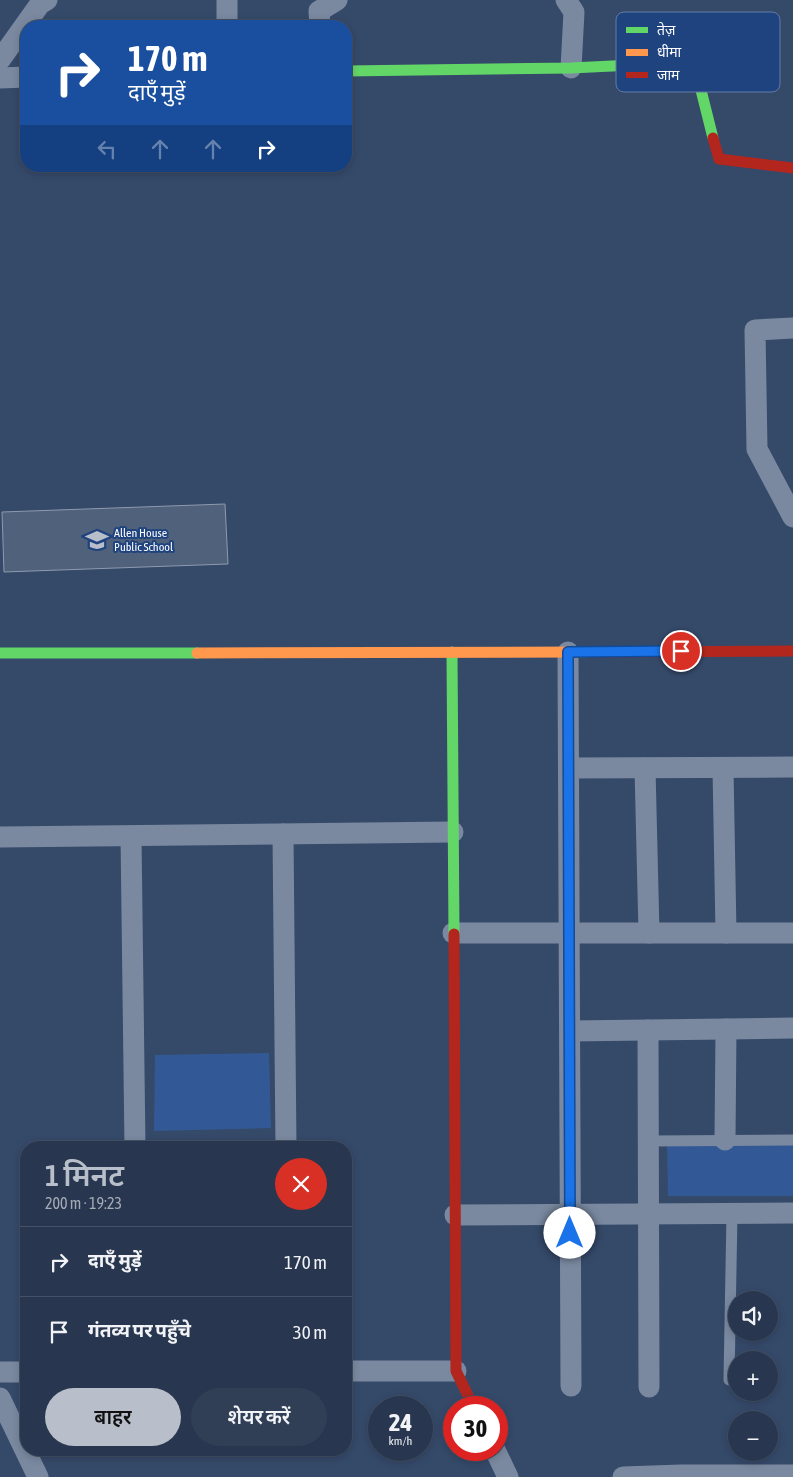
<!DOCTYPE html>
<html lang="hi">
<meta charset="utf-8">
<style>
body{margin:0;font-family:"Asap Condensed","Noto Sans Devanagari",sans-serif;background:#303f56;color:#f1f3f6;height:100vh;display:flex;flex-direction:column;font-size:19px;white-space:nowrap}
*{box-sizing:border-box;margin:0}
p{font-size:16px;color:#a5acb7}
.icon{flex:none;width:28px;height:28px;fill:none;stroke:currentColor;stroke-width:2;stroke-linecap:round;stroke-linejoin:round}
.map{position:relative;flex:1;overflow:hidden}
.drawer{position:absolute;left:20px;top:1141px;width:332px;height:315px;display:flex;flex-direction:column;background:#28374f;border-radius:20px;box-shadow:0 2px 8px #0003,0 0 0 1px #445166}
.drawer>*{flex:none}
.banner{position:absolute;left:20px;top:20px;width:332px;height:152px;border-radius:20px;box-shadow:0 2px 8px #0003,0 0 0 1px #445166;background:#1a4fa0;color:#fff;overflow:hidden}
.tools{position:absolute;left:728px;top:1291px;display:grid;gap:10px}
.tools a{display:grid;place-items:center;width:50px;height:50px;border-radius:50%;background:#28374f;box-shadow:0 2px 8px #0003,0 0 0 1px #445166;font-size:25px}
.speed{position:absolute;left:368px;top:1396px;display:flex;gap:10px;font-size:25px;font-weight:700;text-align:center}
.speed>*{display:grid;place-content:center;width:65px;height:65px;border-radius:50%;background:#28374f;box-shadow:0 2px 8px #0003,0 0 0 1px #445166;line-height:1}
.speed small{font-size:12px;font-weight:400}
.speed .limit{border:8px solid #d22;background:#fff;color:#111}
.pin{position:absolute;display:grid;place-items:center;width:42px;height:42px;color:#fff;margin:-21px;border:2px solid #fff;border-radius:50%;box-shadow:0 1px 5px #0007}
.me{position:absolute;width:55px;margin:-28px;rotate:0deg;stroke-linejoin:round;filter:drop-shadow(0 0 4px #0008)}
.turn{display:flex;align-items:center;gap:18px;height:105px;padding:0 25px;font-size:22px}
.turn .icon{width:65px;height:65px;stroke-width:2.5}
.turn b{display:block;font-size:35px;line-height:42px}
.lanes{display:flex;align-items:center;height:48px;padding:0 25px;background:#0003;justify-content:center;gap:25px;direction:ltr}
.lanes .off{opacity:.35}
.round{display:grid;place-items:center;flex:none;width:52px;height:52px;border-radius:26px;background:#303f56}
.head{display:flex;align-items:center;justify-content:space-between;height:85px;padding:0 25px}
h1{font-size:30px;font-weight:600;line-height:38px;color:#b8bfca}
.cta{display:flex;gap:10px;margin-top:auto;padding:10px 25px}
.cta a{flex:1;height:58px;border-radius:30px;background:#b8bfca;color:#111;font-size:20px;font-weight:600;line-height:58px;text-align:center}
.cta a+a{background:#303f56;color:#f1f3f6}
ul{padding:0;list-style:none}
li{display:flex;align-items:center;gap:15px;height:70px;padding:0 25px;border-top:1px solid #445166}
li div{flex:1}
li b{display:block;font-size:19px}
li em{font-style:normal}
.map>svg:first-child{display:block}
.green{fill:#325996}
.building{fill:#50617b;stroke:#8e9aae}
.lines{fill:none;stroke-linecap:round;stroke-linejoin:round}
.lane{stroke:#7a89a0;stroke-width:11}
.street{stroke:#7a89a0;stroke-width:21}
.fast{stroke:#63d668;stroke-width:11}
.slow{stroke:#ff974d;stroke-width:11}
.jam{stroke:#b3261e;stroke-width:11}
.route-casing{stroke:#114b97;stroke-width:12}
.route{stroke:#1a73e8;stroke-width:9}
.labels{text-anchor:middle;stroke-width:4;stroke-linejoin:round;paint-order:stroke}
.poi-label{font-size:12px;fill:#fff;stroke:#1f437f;text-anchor:start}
.key{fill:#1f437f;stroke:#627ba5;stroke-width:1}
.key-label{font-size:14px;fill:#fff}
</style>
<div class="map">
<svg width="793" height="1477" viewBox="0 0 793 1477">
<rect width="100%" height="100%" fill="#354969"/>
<g class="green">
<path d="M269,1053L271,1128L154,1131L155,1055Z"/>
<path d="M793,1145V1196H668L667,1146Z"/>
</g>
<path class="building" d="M225,504L228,564L4,572L2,512Z"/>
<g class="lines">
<g class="lane">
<path d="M649,1141L793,1140"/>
<path d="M729,1380L732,1213"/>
</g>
<g class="street">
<path d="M227,0V26"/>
<path d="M566,0L574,12L571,68"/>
<path d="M320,26L319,11L337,0"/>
<path d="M0,60L40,4L47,0"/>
<path d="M0,78L26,77"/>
<path d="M793,328L755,330L757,449L793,517"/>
<path d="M568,652L571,1386"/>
<path d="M569,768L793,767"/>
<path d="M645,768L649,933"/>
<path d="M723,768L726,933"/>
<path d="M283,834L286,1148"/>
<path d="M131,836L135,1148"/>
<path d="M0,837L453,832"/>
<path d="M453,933H793"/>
<path d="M648,1030L649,1387"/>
<path d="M570,1031L793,1028"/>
<path d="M725,1140L726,1029"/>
<path d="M455,1215L793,1213"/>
<path d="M346,1371H456"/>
<path d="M0,1372H26"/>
<path d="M0,1398L38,1477"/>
<path d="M495,1450L508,1477"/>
<path d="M623,1477L681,1475H793"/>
</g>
<g class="fast">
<path d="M346,71L571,68L694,62L713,138"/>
<path d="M452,652L454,934"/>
<path d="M0,653H197"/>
</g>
<path class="slow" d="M197,653L586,652"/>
<g class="jam">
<path d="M713,138L719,159L793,168"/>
<path d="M586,652L793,651"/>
<path d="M454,934L456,1371L474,1408"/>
</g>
</g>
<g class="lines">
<defs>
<path id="route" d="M570,1233L568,652L681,651"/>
</defs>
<use href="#route" class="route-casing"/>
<use href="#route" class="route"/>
</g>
<defs>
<symbol id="school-bare" viewBox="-9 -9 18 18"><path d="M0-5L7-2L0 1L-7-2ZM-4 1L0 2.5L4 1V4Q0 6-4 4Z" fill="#b8bfca" stroke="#1f437f" stroke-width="2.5" paint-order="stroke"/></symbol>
</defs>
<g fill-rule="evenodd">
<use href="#school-bare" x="81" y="524" width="32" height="32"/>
</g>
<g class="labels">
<g class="poi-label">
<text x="114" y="537">Allen House<tspan x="114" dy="14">Public School</tspan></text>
</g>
</g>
<rect x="616" y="12" width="164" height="80" rx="8" class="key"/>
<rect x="626" y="27" width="22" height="6" fill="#63d668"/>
<rect x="626" y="49" width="22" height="7" fill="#ff974d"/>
<rect x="626" y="72" width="22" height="6" fill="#b3261e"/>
<g class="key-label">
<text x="657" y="35">तेज़</text>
<text x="657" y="57">धीमा</text>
<text x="657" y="80">जाम</text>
</g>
</svg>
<div class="tools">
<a><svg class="icon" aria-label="sound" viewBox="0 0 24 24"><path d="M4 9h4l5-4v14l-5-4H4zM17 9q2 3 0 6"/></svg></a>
<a>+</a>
<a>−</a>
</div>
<div class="speed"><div>24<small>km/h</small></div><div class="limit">30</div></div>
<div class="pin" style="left:681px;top:651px;background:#d93025"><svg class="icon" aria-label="arrive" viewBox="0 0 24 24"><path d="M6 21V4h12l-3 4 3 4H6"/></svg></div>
<svg class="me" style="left:570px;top:1233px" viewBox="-20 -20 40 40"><circle r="19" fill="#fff"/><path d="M0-13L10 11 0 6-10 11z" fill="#1a73e8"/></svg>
<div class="banner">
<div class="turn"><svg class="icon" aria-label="right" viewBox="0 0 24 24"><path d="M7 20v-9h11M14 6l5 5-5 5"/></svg><div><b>170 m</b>दाएँ मुड़ें</div></div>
<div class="lanes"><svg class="icon off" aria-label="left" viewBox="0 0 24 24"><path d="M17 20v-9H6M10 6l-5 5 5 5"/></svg><svg class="icon off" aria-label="ahead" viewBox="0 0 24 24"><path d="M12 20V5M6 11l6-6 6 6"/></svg><svg class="icon off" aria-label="ahead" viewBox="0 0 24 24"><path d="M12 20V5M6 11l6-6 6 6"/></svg><svg class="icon" aria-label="right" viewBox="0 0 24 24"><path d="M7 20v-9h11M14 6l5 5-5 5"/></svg></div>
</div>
<section class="drawer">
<div class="head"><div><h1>1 मिनट</h1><p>200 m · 19:23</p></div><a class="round" style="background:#d93025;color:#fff"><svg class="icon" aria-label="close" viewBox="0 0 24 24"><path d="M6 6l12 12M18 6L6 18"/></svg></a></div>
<ul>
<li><svg class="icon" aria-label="right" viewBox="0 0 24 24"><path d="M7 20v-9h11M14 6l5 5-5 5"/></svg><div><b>दाएँ मुड़ें</b></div><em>170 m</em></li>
<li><svg class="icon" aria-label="arrive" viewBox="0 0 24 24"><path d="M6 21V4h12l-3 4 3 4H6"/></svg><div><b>गंतव्य पर पहुँचे</b></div><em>30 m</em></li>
</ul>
<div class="cta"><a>बाहर</a><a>शेयर करें</a></div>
</section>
</div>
